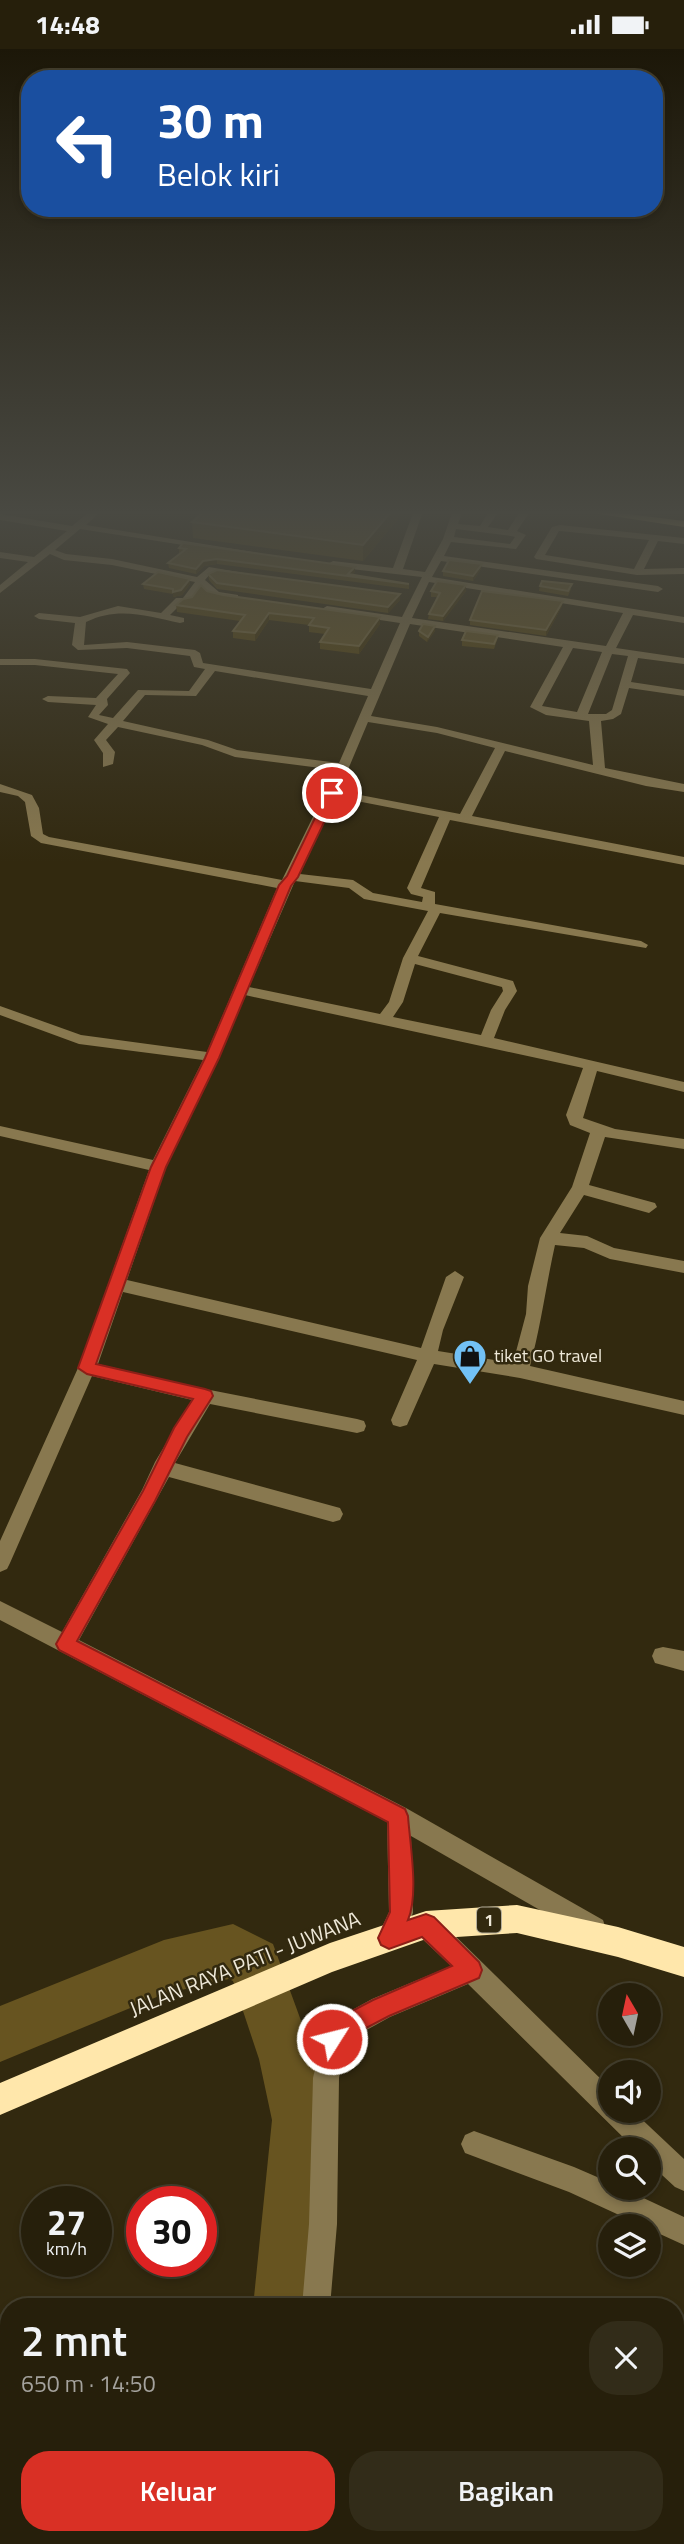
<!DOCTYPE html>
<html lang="id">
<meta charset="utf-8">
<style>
body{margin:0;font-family:"Titillium Web",sans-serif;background:#322c19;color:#f1f3f6;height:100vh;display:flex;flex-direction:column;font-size:26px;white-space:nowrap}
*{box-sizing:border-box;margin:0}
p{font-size:23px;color:#a4a29d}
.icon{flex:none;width:38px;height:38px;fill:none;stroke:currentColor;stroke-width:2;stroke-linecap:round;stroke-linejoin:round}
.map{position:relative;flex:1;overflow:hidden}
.drawer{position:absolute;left:0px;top:2249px;width:684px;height:247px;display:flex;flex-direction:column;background:#261f0b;border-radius:28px 28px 0 0;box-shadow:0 4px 10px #0003,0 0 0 2px #423d2c}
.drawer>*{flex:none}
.top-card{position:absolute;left:21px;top:21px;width:642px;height:147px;border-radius:28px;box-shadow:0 4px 10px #0003,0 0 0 2px #423d2c;background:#1a4fa0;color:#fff;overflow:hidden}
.needle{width:46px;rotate:351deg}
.tools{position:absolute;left:598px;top:1934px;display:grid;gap:14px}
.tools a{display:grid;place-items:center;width:63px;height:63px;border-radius:50%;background:#261f0b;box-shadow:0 4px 10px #0003,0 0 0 2px #423d2c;font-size:35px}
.speed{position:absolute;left:21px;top:2137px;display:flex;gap:14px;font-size:35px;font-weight:700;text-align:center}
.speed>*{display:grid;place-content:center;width:91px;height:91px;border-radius:50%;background:#261f0b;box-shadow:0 4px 10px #0003,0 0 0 2px #423d2c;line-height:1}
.speed small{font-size:18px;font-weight:400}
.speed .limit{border:10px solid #d22;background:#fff;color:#111}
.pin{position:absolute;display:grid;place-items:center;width:60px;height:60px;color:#fff;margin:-30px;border:4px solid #fff;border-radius:50%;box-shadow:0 2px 7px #0007}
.me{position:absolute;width:77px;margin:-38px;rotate:54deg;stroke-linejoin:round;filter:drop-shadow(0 0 5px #0008)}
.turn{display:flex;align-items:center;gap:24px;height:147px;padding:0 21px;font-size:32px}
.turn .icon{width:91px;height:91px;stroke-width:2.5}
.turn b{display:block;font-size:49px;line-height:60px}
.round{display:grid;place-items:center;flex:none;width:74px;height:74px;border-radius:28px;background:#322c19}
.summary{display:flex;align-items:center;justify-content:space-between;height:119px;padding:0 21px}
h1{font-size:42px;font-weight:600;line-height:52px}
.action{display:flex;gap:14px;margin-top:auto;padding:14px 21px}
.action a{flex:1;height:80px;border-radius:28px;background:#d93025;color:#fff;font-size:28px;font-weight:600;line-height:80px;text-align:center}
.action a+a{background:#322c19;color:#f1f3f6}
.status{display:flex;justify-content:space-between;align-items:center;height:49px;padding:0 35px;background:#261f0b;direction:ltr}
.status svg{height:19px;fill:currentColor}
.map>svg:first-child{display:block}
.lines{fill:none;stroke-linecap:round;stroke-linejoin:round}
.river{fill:#675420;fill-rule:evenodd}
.minor{fill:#88784f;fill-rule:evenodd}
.major{fill:#e7c66e;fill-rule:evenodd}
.highway{fill:#ffe7ab;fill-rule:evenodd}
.wall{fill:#5a4810}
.shaded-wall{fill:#433407}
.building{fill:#6a5926;stroke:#7f7042;stroke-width:2}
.route{fill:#d93025;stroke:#8d1f18;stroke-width:2}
.labels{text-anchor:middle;stroke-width:5;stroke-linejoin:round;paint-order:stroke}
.shield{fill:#32290f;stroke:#b6af9c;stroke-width:2}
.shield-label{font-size:16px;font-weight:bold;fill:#eee8d8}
.poi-label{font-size:18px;fill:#eee8d8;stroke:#32290f;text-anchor:start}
.near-street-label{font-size:21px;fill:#eee8d8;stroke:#32290f}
</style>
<div class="status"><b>14:48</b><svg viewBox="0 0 49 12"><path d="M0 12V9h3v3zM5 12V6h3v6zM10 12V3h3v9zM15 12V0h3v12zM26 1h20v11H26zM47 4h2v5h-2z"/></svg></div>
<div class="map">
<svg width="684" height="2495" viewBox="0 0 684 2495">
<rect width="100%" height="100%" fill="#32290f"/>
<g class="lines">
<g class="river">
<path d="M233,1875L273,1895L315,2010L330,2071L315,2258H253L272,2071L259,2010L233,1932L229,1930L164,1945L0,2013V1957L164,1891Z"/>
<path d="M255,2487H322L324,2495H256Z"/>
</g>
<g class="minor">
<path d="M88,464H99L86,476L259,504L254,507L80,480L55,501L66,505L112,510L197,528L209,518L244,524L239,527L211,524L205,531L219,543L238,546V550L212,548L202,539L190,554H182L170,566L184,569V573L180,574C148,567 118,557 86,573L84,596L127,593L195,601L200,604L203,614L371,640L400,574L327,563L322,560L327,557L402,568L422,528L333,518L328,515L333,512L393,519L413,464L422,465L403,520L425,523L443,490L452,464H462L458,475L480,477L488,464H498L488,478L508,481L519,464H529L517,482L526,486L516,500L451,493L444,507L658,537L663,540L658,543L441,512L432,528L684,568V574L633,566L616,599L684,609V615L638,609L631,633L684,641V647L629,639L621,665L613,670L601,672L605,719L684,735V743L646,737L505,702L472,767L684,808V816L450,771L421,839L435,843V855L641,892L648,896L646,899L440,864L418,907L513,932L517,942L505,961L494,989L684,1033V1043L597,1022L583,1069L615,1080L684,1090V1100L605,1088L589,1136L655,1154L657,1158L649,1164L584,1146L560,1184L587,1187L614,1199L684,1212V1224L610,1210L584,1199L555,1196C546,1236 541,1277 530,1317L684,1352V1366L520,1329L434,1315L407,1376L400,1378L393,1376L391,1371L417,1311L123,1243L98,1315L205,1340L357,1370L364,1372L366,1377L364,1382L357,1384L210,1355L175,1414L340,1459L343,1465L340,1471L333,1473L169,1428L79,1591L406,1759L603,1871L606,1880L603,1889L594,1892L411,1787L413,1864L398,1898L389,1901L380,1898L377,1889L389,1863L387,1773L0,1571V1552L62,1583L142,1441L155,1413L192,1351L92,1327L10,1514L7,1520L0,1523V1492L78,1319L149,1121L0,1087V1077L153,1111L203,1011L79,995L0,966V957L81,986L207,1003L277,839L41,794L31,787L25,753L18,747L0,743V735L32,746L39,759L43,785L49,788L282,831L336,721L235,708L202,696L118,678L106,691L115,703L113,715L103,718V704L94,691L108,675L88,668L96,656L48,653L42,650L48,647L96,649L118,625L35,616H0V610H35L127,620L130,624L107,650L108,656L99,666L113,669L138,641L189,642L205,620L194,618L190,607L127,599L78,601L72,596L75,574L39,570L34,567L39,564L80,568L118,557L161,564L176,549H183L195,533L112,516L64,511L50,505L0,544V536L28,513L0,509V503L34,508L67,482L0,471V465L72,477ZM456,480L511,487L515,488L510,495L454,488ZM429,533L623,564L606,597L412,569ZM410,575L563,598L530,658L546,666L589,672L593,716L437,678L371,667ZM573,599L602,603L577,663L542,657ZM612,605L628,607L612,661L606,665H588ZM215,622L368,647L339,714L237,701L208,691L123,672L145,646L196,647ZM368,673L437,684L495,699L460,765L339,742ZM336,748L439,768L407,839L411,845L423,848L422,853L373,844L353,831L300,825ZM295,832L349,839L364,850L428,862L403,909L389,953L380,965L249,938ZM415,915L502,938L503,942L491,961L481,986L393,968L403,953ZM245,946L583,1019L566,1066L570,1076L590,1084L572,1138L540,1189L528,1237L526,1265L513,1314L438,1302L443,1281L464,1228L455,1222L446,1228L421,1299L127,1231L166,1118L219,1008Z"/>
<path d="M560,476L684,489V495L658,492L644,520L684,519V525L637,526L536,510L534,508L552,478ZM559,482H560L649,491L634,520L545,506Z"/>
<path d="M663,1598L684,1602V1622L655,1614L652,1607L655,1600Z"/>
<path d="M426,1864L435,1867L611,2040V2062H633L684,2110V2142L675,2138L649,2114V2100H635L468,1935L390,1968L345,1993L339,2029L337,2175L330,2258H302L309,2175L313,2029L325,1976L372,1950L451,1917L417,1885L414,1876L417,1867Z"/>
<path d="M474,2082L574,2118L611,2134V2138H620L684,2168V2196L649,2180V2177H643L569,2143L465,2104L461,2095L465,2086Z"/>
<path d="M323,2487H353L354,2495H324Z"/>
</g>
<path class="major" d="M593,464H620L684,472V478Z"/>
<path class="highway" d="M517,1856L618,1878L684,1898V1928L618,1908L517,1884L426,1890L332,1923L0,2066V2034L330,1894L426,1862Z"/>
</g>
<g class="wall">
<path d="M202,464H403L363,512L193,489L192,473Z"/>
<path d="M179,499L355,523L352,526L409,535V540L217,515L204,517L196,525L169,519L168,514L181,504H179Z"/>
<path d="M481,520L473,532L443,527V522Z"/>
<path d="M208,525L400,551L388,564L225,541L217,540L209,531Z"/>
<path d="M190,530V535L182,546L173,548V545L144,540L143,535Z"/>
<path d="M540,537L571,540L568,547L539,542Z"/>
<path d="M207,542L223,546L380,568V575L359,605L320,600V593L325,585L309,583V576L269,571L255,592L233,589V582L240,572L177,563L176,556Z"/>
<path d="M431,542H466L443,572L428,570L429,565L437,548H431Z"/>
<path d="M562,557L546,587L470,576V571Z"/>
<path d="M435,577V582L427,593L419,587V582Z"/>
<path d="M498,586L497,591L494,600L462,597V591Z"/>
</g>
<g class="shaded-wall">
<path d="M390,464H403L363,512V496Z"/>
<path d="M217,510V515L204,517L196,525V520L203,512Z"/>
<path d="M482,515L481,520L473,532V527Z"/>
<path d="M355,518V523L351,527L348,525Z"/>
<path d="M190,530V535L182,546L173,548V543Z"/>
<path d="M466,536V542L443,572V567Z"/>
<path d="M400,545V551L388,564V558Z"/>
<path d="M563,552L562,557L546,587V581Z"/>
<path d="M269,564V571L255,592V584Z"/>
<path d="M380,568V575L359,605V597Z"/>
<path d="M435,577V582L427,593L428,588Z"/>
</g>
<g class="building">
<path d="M202,464H390L363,496L192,473Z"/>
<path d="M183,494L355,518L348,525L409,535L217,510L203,512L196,520L168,514L186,500L179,499Z"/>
<path d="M449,511L482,515L473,527L443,522Z"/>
<path d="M217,521L400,545L388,558L224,535L217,534L208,525Z"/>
<path d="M158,523L190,530L181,541L173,543V540L143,535Z"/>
<path d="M437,532L466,536L443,567L429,565L440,544L431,542Z"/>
<path d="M542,532L572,535L568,542L540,537Z"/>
<path d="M201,536L207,542L223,546L380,568L359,597L320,593L329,579L309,576L314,569L269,564L255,584L233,582L245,566L176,556L183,550L192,548Z"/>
<path d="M482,542L563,552L546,581L470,571Z"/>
<path d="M423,575L435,577L428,588L419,582Z"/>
<path d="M466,582L498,586L494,595L462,591Z"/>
</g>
<linearGradient id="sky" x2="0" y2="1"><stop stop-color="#1c1708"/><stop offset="0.57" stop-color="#494942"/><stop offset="1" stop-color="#494942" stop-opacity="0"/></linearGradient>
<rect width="684" height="813" fill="url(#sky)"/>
<path class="route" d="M328,742L338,744L298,828L291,837L219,1009L166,1118L96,1315L205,1340L211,1342L213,1347L187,1388L155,1452L77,1592L405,1760L408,1767C410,1796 419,1845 408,1871L426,1865L434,1868L479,1913L482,1921L479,1929L389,1967L345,1990L340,1998L332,2001L324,1998L321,1990L329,1974L373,1951L452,1917L422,1888L389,1900L381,1896L378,1889L390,1863L388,1773L59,1601L56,1595L143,1442L174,1379L193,1350L87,1325L78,1319L151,1118L205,1009L279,836L287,827Z"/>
<defs>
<symbol id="shop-pin" viewBox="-11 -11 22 30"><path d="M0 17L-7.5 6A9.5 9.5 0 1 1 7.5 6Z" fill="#72c1f5" stroke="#32290f"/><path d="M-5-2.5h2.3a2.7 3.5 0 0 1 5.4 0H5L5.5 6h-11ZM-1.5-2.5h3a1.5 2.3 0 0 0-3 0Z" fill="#111"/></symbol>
</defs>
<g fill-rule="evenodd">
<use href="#shop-pin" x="451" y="1288" width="38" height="52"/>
</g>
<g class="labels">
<rect class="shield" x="477" y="1858.5" width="24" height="25" rx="5"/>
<g class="shield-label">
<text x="489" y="1877">1</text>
</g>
<g class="poi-label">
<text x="494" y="1313">tiket GO travel</text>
</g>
<g class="near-street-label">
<text transform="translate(245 1915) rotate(-22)" y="7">JALAN RAYA PATI - JUWANA</text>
</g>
</g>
</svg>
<div class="tools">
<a><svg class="needle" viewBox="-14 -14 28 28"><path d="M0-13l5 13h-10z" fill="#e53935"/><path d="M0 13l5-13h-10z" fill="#a4a29d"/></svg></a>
<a><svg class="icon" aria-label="sound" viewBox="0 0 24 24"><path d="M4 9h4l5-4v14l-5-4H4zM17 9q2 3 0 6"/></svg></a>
<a><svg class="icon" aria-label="search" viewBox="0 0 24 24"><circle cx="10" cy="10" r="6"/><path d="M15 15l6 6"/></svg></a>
<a><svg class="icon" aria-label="layers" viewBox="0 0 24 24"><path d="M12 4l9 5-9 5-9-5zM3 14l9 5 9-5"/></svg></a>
</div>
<div class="speed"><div>27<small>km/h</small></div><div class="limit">30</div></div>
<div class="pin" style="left:332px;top:744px;background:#d93025"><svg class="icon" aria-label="arrive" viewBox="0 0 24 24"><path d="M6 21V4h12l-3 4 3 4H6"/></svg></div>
<svg class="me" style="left:332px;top:1990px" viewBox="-20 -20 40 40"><circle r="17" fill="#d93025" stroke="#fff" stroke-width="3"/><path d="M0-11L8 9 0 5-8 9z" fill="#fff"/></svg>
<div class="top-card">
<div class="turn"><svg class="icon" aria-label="left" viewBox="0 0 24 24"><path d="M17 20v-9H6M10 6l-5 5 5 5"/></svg><div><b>30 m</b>Belok kiri</div></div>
</div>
<section class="drawer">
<div class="summary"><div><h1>2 mnt</h1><p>650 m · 14:50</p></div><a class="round"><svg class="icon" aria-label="close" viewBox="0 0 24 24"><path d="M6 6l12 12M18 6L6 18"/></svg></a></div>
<div class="action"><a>Keluar</a><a>Bagikan</a></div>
</section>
</div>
